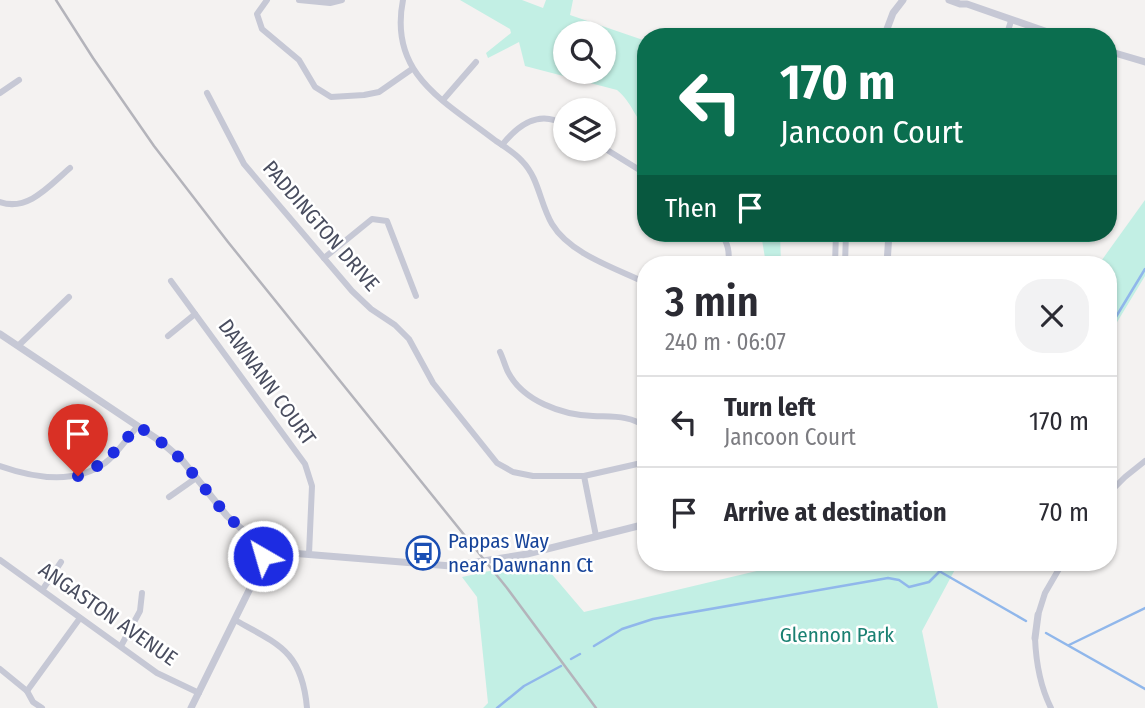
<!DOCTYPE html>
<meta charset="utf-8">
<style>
body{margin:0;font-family:"Fira Sans Condensed",sans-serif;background:#f2f2f3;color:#2b2b33;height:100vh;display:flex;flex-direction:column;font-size:26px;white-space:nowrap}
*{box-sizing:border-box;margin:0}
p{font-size:23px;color:#7c7c81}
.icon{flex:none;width:38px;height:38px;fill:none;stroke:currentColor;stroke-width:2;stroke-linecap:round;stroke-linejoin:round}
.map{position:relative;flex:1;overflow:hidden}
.side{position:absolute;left:637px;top:256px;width:480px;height:315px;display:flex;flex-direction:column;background:#fff;border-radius:28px;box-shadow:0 2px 5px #0004}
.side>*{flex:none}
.banner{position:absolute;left:637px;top:28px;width:480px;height:214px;border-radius:28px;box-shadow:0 2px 5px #0004;background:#0b6e4f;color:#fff;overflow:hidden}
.controls{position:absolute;left:553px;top:21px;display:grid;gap:14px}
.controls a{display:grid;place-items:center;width:63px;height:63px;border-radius:50%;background:#fff;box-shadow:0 2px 5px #0004;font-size:35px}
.pin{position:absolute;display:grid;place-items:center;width:60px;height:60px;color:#fff;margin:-72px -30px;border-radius:50% 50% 50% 0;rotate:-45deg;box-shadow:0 0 7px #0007}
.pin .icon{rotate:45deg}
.me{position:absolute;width:77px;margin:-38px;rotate:322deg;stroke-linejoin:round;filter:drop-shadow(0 0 5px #0008)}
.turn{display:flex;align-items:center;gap:24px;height:147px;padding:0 28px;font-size:32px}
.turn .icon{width:91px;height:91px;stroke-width:2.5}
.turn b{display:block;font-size:49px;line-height:60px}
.then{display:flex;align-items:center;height:66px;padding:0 28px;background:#0003;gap:14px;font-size:26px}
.round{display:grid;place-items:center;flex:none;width:74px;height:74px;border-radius:28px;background:#f2f2f3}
.head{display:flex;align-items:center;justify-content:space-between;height:119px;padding:0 28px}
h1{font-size:42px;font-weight:600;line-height:52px}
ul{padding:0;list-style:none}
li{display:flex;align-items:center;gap:21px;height:91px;padding:0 28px;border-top:2px solid #e1e1e2}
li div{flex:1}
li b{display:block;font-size:26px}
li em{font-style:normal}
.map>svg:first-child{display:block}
.green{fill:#c2efe4;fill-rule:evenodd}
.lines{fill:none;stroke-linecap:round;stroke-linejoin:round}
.stream{stroke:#90b7eb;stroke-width:2.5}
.minor{stroke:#c6c8d5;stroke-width:6}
.tertiary{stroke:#c6c8d5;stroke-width:7}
.rail{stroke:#b4b4bb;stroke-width:2.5}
.route{stroke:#1d2ce2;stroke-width:12;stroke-dasharray:0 21.6}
.labels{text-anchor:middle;stroke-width:5;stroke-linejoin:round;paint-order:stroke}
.street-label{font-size:21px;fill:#494d5f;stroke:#fff}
.transit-label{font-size:21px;fill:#164399;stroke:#fff;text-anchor:start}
.park-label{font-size:21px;fill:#1a8072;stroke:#fff}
</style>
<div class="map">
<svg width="1145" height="708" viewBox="0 0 1145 708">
<rect width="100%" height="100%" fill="#f4f2f1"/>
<g class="green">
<path d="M460,0H522L543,8L546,0H573L570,15L646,41V128C633,115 633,104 617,90L525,66L519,42L488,58L486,53L511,33L510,29ZM604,33V72H565V33Z"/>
<path d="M1145,200V276L1108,337V264H1099Z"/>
<path d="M755,233H780L781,264H766L762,240Z"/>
<path d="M545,559L550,572L584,612L794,562H959L922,631L938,708H483L488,703L477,597L462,577Z"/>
</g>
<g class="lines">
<g class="stream">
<path d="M1108,330L1145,269"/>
<path d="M939,571L1026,621"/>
<path d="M1046,633L1145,689"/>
<path d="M1069,645L1145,608"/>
<path d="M594,646L622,629L653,619L888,578L899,580L909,587L929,582L949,562"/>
<path d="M571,659L580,654"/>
<path d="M497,708L524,686L561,666"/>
</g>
<g class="minor">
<path d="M267,0L257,14L262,29L299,60L315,87L331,97L364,95L379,92L412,69"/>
<path d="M299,0L330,3L342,0"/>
<path d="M403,0C388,75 446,102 496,141C505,147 515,153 522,161C539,178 540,204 552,224C570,254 615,268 646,283"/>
<path d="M1006,37L1011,21"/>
<path d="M0,93L19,80"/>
<path d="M207,93L244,164L352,291L371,309L395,325L409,339L433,383L497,463L513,472L533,476H584L646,462"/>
<path d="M443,100L476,62"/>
<path d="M502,145C518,125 539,109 565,125"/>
<path d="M604,148L646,174"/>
<path d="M0,202C28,212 50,185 70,168"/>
<path d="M721,233C728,244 730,252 728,264"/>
<path d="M324,258L372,219L387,221L416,296"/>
<path d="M835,264L836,233"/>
<path d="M845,264L846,233"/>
<path d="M171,281L305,464L312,486L309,554"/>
<path d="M168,336L195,314"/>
<path d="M18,346L69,297"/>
<path d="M500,352C503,358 505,366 508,372C523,401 562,415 593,416C612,417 630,415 646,427"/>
<path d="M0,466C34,478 74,485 105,463C117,454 127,438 138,426"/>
<path d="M584,476L596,536"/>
<path d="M1108,494L1125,477L1145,461"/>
<path d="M169,497L196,478"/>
<path d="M0,560L157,673L199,693"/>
<path d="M43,589L61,562"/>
<path d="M1038,615L1045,593L1063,562"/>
<path d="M235,620C280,645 302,652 307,708"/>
<path d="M1035,638C1036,663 1040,686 1051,708"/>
<path d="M121,646L140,611L142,593"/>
<path d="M0,669L27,691L33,702L42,708"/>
<path d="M27,691L80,618"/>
</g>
<g class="tertiary">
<path d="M949,0L960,4H967L1062,37"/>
<path d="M884,37L893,13L903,0"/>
<path d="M1108,51L1145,62"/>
<path d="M887,264L889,233"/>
<path d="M0,334L160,441L182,460L227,516L262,547"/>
<path d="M262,547L267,543H272L278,549L275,556L265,558"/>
<path d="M278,552L451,566L527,554L646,524"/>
<path d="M1035,638L1038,615"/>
<path d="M191,708L265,558"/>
</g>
<path class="rail" d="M56,0L93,58L154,146L228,242L507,588L596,708"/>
</g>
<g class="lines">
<path class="route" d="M78,476L105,462L138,426L160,441L182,460L227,516L262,547L263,556"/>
</g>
<defs>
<symbol id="bus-ring" viewBox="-11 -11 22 22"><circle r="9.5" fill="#fff" stroke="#1a4fb4" stroke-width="1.5"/><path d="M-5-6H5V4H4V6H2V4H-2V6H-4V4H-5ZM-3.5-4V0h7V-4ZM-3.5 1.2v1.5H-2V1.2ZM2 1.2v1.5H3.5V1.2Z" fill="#1a4fb4"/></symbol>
</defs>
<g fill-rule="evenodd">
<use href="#bus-ring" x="404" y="534" width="38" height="38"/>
</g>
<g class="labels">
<g class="street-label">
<text transform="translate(321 226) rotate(49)" y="7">PADDINGTON DRIVE</text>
<text transform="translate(267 382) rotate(54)" y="7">DAWNANN COURT</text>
<text transform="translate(108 614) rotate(35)" y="7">ANGASTON AVENUE</text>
</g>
<g class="transit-label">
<text x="448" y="548">Pappas Way<tspan x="448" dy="24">near Dawnann Ct</tspan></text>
</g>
<g class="park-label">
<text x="837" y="642">Glennon Park</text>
</g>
</g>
</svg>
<div class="controls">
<a><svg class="icon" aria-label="search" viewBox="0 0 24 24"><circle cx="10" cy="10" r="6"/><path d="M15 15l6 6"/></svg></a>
<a><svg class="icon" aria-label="layers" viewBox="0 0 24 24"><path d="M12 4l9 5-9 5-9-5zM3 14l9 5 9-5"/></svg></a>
</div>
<div class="pin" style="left:78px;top:476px;background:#d93025"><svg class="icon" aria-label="arrive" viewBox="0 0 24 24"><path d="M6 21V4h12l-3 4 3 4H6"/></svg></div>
<svg class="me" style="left:263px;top:556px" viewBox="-20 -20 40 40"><circle r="17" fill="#1d2ce2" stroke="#fff" stroke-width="3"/><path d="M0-11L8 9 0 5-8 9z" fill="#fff"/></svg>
<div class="banner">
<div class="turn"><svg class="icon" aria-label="left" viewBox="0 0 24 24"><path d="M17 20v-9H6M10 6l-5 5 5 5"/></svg><div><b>170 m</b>Jancoon Court</div></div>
<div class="then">Then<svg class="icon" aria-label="arrive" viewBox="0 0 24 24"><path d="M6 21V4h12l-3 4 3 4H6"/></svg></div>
</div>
<section class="side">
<div class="head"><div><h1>3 min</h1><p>240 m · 06:07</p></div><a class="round"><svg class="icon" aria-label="close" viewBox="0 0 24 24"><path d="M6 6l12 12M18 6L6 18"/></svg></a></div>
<ul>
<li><svg class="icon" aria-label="left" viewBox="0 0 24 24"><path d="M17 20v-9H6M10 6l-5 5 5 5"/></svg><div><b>Turn left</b><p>Jancoon Court</p></div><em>170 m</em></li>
<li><svg class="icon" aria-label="arrive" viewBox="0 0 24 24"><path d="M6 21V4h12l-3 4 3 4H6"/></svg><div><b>Arrive at destination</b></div><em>70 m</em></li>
</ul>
</section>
</div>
